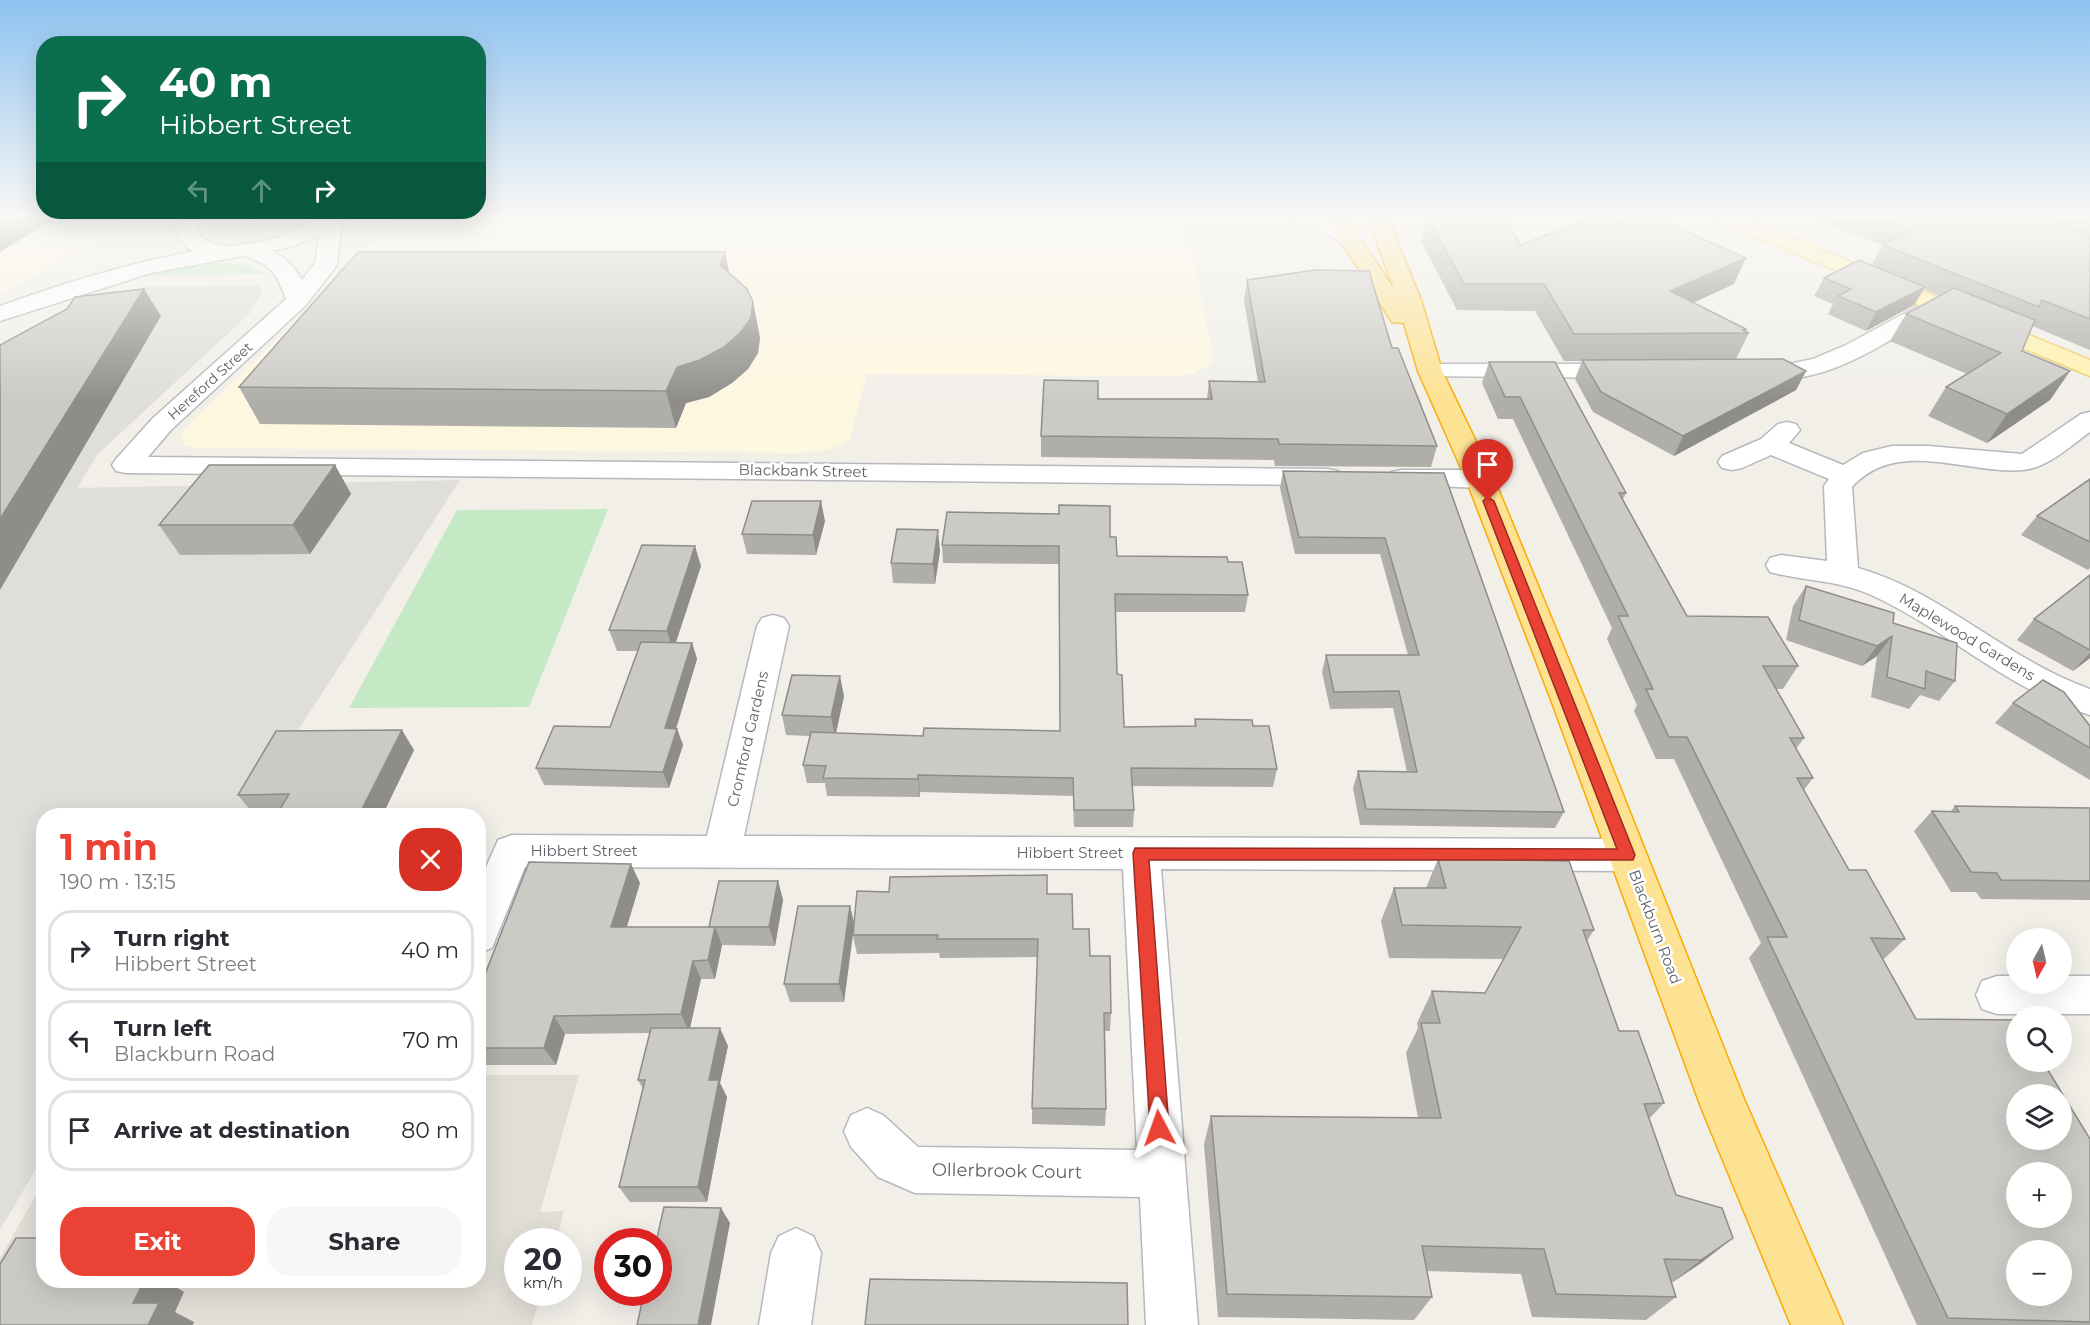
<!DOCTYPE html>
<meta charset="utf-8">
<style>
body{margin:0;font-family:Montserrat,sans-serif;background:#f7f7f7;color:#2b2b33;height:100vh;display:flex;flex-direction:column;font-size:22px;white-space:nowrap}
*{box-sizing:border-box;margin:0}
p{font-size:20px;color:#7c7c81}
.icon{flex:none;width:33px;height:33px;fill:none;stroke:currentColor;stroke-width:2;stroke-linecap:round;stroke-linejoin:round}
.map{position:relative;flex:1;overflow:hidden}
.panel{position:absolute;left:36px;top:808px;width:450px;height:480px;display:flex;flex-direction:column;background:#fff;border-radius:24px;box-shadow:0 6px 24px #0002}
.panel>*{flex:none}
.banner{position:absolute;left:36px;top:36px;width:450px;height:183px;border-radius:24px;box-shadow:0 6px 24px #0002;background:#0b6e4f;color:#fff;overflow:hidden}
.needle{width:39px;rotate:188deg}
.controls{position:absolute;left:2006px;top:928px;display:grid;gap:12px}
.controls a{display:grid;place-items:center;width:66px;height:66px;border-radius:50%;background:#fff;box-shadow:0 6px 24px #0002;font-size:30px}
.speed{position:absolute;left:504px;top:1228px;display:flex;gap:12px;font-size:30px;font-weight:700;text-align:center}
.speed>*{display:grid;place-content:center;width:78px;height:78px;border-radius:50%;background:#fff;box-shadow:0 6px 24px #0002;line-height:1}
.speed small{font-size:15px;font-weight:400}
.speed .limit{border:9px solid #d22;background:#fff;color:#111}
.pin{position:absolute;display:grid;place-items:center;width:51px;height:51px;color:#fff;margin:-62px -26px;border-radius:50% 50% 50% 0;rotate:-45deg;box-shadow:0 0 6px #0007}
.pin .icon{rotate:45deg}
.me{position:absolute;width:66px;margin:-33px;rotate:356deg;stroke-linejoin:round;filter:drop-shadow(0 0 4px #0008)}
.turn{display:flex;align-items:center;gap:21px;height:126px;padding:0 24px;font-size:27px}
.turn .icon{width:78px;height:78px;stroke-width:2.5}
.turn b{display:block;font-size:42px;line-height:51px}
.lanes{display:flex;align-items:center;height:57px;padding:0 24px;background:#0003;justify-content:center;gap:30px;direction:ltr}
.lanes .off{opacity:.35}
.round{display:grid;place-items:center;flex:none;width:63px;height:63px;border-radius:24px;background:#f7f7f7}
.overview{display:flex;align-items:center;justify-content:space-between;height:102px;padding:0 24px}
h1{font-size:36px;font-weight:700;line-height:45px;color:#ea4335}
.button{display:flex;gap:12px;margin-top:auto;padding:12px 24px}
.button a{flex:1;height:69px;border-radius:24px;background:#ea4335;color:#fff;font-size:24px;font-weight:700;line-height:69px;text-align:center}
.button a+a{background:#f7f7f7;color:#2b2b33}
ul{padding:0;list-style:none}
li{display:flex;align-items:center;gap:18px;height:81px;margin:0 12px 9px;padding:0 12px;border:3px solid #e1e1e2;border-radius:24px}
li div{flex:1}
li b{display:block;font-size:22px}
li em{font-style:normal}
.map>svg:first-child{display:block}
.commercial{fill:#fef7e0}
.industrial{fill:#e0deda}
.education{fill:#e1ded6}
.green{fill:#c5e8c5}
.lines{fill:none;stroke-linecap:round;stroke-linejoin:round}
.street-casing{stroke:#b5b8bc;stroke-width:3}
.secondary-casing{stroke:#b6babf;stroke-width:3}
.primary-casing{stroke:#f2c960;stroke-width:3}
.highway-casing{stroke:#f9ab00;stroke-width:3}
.street{fill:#fff;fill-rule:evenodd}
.secondary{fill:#fff;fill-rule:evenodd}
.primary{fill:#fff2af;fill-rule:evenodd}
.highway{fill:#fde293;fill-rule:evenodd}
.wall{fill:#afaea9}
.shaded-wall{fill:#8f8d8a}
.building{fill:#cccac5;stroke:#8f8d8a;stroke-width:1.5;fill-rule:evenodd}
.route{fill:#ea4335;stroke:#982c22;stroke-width:1.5}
.labels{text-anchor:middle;stroke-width:5;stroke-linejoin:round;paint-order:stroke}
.far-street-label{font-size:14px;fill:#5f6368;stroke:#fff}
.street-label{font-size:15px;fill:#5f6368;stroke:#fff}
.near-street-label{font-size:18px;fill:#5f6368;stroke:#fff}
</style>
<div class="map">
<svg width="2090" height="1325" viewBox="0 0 2090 1325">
<rect width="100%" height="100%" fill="#f1efe8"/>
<g class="commercial">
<path d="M0,216H128L45,271L0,293Z"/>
<path d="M399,216H1063L1186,223L1214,362L1193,374L1175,376L867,374L850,439L839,446L824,451L801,453L197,448L184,444L181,435L190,423L354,265Z"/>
</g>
<path class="industrial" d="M258,285L263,290L250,313L98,454L77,488L460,480L288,746L247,816H44L43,1157L0,1230V366L141,287Z"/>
<path class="education" d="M479,1075H579L540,1212L564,1211L556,1242H518V1293H541L532,1325H0V1258L43,1183L44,1281H478Z"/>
<g class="green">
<path d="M213,216H318C298,240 232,250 206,233V226Z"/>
<path d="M215,263L248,265L266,274L144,276L196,264Z"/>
<path d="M608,509L529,707L349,708L457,510Z"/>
</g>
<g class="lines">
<defs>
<g id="street">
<path d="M327,216L339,217L342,221L337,264L334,269L306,305L171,430L148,457L1328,469L1338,471L1342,477L1338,483L1328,485L126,473L116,471L112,465L116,459L153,418L286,299C278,277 272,265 250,258C243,256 237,256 233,250L236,245C262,239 290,258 302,280L315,263L322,221Z"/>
<path d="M1933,298L1941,300L1945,305L1941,310C1885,342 1819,393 1750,376L1747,371L1750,366L1794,363L1813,359L1846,345Z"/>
<path d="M1430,364H1624L1633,366L1636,371L1633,376L1624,378L1421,376L1418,371L1421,366Z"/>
<path d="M2090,412V432C2070,446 2048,468 2023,470C1967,475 1897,437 1852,487L1858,568C1943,592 2007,660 2090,689V715C2004,688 1947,629 1869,594C1837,580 1803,581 1770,572L1766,565L1770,558L1781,555L1827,561L1824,486L1829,479L1771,455L1742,468L1732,470L1722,468L1718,462L1722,456L1761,439L1778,424L1787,422L1796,424L1800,430L1789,443L1843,465L1863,453L1892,446H1928L2022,454L2081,414Z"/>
<path d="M1401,470H1480L1490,473L1494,479L1490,485L1480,488L1391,484L1387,478L1391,472Z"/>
<path d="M773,615L784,618L789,626L744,836L1627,839L1641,844L1646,855L1641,866L1627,871L1161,869L1198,1325H1146L1140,1197L915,1193L878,1177L851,1147L844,1131L851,1115L867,1108L883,1115L918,1147L1137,1150L1123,869L525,867L492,948L478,953V885L498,840L512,835L707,836L757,626L762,618Z"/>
<path d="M1997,976H2016V984H2061V976H2090V1014H1997L1982,1009L1976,995L1982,981Z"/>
<path d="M796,1228L813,1236L821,1253L811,1325H759L771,1253L779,1236Z"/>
</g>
<g id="secondary">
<path d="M185,216H205L196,231C217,259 272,241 300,229C308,226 316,218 324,216C330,214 341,216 347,216L332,230L291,247L151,273L0,321V306C63,283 128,264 194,251L187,248L174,231Z"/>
<path d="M1289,216C1314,216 1347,217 1363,240L1360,245H1344L1320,229L1292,220Z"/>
</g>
<path id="primary" d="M1712,216H1740L2090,360V376L1715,220Z"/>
<path id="highway" d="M1325,216H1345L1394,289L1367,216H1387L1421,300L1442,371L1494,479L1584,697L1744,1099L1843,1325H1791L1701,1107L1550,697L1466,479L1418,371L1404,323L1392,322Z"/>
</defs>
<use href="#street" class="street-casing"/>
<use href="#secondary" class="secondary-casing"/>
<use href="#primary" class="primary-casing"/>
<use href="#highway" class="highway-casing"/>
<use href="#street" class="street"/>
<use href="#secondary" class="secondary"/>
<use href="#primary" class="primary"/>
<use href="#highway" class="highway"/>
</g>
<g class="wall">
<path d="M1427,216L1521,245L1622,223L1643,225L1734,284L1693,303L1749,333L1736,359L1806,371L1796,390L1674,456L1593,412L1575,379L1582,361H1564L1535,311L1457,310L1421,241Z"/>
<path d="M1808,216H2090V350L2032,326L2022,351L2070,371L2050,400L1987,443L1928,416L1946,387L1967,374L1890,341L1906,314L1939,296L1924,289L1914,305L1866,331L1828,314L1833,304L1814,296L1824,278L1872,265L1882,245Z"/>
<path d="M729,274L753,302L760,338L758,353L748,369L732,383L709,397L686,403L676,428L260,424L239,387Z"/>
<path d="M1247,280L1392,348L1437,446L1431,467L1275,466L1274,460L1041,457V436L1098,399H1207L1209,381L1258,382L1244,301Z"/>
<path d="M1489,362L1626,493L1623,499L1687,616L1798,666L1783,689H1776L1804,738L1796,749L1813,778L1804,790L1849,870L1905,939L1884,959H1883L1916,1019L2090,1139V1325H1917L1749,958L1761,943L1674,759H1656L1634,711L1637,705L1607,639L1612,628L1513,419H1498L1482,383Z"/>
<path d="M335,465L351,494L310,554L180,555L159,525Z"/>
<path d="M1283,471L1444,473L1564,812L1555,828L1360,825L1353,788L1358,771L1407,772L1393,708L1330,709L1322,672L1326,655H1408L1380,554H1295L1280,488Z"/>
<path d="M2090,479V568L2088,570L2021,535L2037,516Z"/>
<path d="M825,521L816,555L747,554L742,534Z"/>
<path d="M1110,537L1117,556L1228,562L1248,595L1245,612H1115L1117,674L1124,727L1194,726L1195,719L1253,726L1277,769L1273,787L1132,786L1134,810L1133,827H1074L1073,796L920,792V797L827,796L825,783H807L803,765L810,736L786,735L782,715L844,696L836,733L923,736L1060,731L1059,564L943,563L942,545Z"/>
<path d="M940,551L935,584L893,583L891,563Z"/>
<path d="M701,566L676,642L692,643L697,659L676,729H677L683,745L669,788L544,785L536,768L610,727L638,651H617L609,630Z"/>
<path d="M2090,575V658L2073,671L2017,640L2034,619Z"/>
<path d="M1806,586L1893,623L1955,681L1939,701L1920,695L1909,709L1871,697L1877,656L1862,666L1786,640L1793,606Z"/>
<path d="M2013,703L2090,726V780L1995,723Z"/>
<path d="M414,750L382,816H286L284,814L254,815L238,795Z"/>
<path d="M1955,806L2090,808V900L1981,899L1976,892H1951L1914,831L1932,811L1950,812Z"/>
<path d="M1438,859L1594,930L1587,941L1619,1031L1664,1103L1649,1119L1676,1195L1733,1238L1701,1263L1671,1283L1676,1297L1646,1320L1532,1317L1521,1274L1427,1271L1432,1297L1414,1320L1218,1317L1204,1144L1211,1116L1418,1118L1406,1053L1418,1028L1417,1023L1432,991L1485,993L1503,959L1389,958L1381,921L1394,888H1426Z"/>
<path d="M778,881L783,900L775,946L722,945L715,979H701L690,1028L728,1046L720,1083L727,1097L707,1202H630L619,1187L643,1089L638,1080L650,1033L565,1034L556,1065H478V992L640,883L627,927H709Z"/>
<path d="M1047,894L1073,929L1090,956L1111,1013L1110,1031H1105L1106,1109L1105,1126L1032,1124V1108L1038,957L940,958L939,953L857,954L853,936L844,1002H790L784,984L850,906L854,922Z"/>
</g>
<g class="shaded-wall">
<path d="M0,216H58L0,252Z"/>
<path d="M725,252L732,286L720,265Z"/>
<path d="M1746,258L1734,284L1659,318L1670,291Z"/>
<path d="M1925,287L1914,305L1866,331L1876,312Z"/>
<path d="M144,289L161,316L0,590V519Z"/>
<path d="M753,302L760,338L758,353L748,369L732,383L709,397L686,403L676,428L666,391L677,367Z"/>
<path d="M1806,371L1796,390L1674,456L1683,436Z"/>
<path d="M2070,371L2050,400L1987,443L2007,414Z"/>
<path d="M335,465L351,494L310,554L293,525Z"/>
<path d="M821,501L825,521L816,555L813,535Z"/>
<path d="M938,530L940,551L935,584L933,564Z"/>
<path d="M695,546L701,566L673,651L667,631Z"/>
<path d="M1892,636L1877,656L1862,666L1877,646Z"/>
<path d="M692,643L697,659L671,745L665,728Z"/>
<path d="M2090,653V658L2073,671Z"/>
<path d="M840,676L844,696L835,737L831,717Z"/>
<path d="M677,729L683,745L669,788L663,772Z"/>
<path d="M402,730L414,750L382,816H367L362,809Z"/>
<path d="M918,775L920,792V797L918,779Z"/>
<path d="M631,864L640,883L621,945L611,927Z"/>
<path d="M778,881L783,900L775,946L769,927Z"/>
<path d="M850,906L854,924L844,1002L839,984Z"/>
<path d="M715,927L722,945L715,979L708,960Z"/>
<path d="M693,961L701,979L689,1032L681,1014Z"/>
<path d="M554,1016L565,1034L556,1065L544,1048Z"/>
<path d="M720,1028L728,1046L720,1083L727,1097L707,1202L698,1187L709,1080Z"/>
<path d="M721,1208L730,1223L711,1325H698Z"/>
<path d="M1733,1238L1701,1263L1670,1284L1701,1260Z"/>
<path d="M144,1281H175L173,1285L184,1292L175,1312L194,1322L193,1325H148L133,1303Z"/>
</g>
<g class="building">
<path d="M1427,216H1503L1521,245L1596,216H1607L1622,223L1631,219L1643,225L1658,219L1746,258L1670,291L1746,329L1743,330L1749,333L1574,334L1544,284H1464Z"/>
<path d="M1876,216H2036L2090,235V319L2042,300L2039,307L1883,245L1912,230Z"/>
<path d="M358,252H725L720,265L747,289L753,302L751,318L740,333L724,347L700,360L677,367L666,391L239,387Z"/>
<path d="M1859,260L1925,287L1876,312L1838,296L1851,289L1824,278Z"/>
<path d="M1315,270L1369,271L1392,348H1398L1437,446L1279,444L1278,439L1041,436L1044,380L1098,381V399H1212L1209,381L1265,382L1247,280Z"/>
<path d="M1954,288L2035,320L2022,351L2070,371L2007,414L1946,387L2001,353L1906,314Z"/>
<path d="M144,289L0,519V345L67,309L75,297Z"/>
<path d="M1783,359L1806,371L1683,436L1601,392L1582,360Z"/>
<path d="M1489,362H1555L1626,493H1619L1687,616L1768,617L1798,666H1763L1804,738H1790L1813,778H1797L1849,870H1866L1905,939L1871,938L1916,1019L2016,1020V1062H2043L2090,1139V1322L1948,1318L1767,937H1787L1687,737H1669L1646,689H1653L1618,616H1628L1520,397H1505ZM2016,1095H2061V1140H2016ZM2016,1173H2061V1218H2016ZM2016,1251H2061V1296H2016Z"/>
<path d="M209,465H335L293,525H159Z"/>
<path d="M1283,471L1444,473L1564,812L1366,809L1358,771L1417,772L1399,691L1334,692L1326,655H1419L1385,538L1299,537Z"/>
<path d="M2090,479V542L2037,516Z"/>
<path d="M752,501H821L813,535L742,534Z"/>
<path d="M1059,505L1110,506V537H1116L1117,556L1227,557L1228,562H1242L1248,595L1115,594L1117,674L1122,675L1124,727L1196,726L1195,719L1252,720L1253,726H1269L1277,769L1131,768L1134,810H1074L1073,778L918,775V779L823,778L826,766L803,765L811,732L923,736L924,728L1060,731L1059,546L942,545L947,512L1059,514Z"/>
<path d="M897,529L938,530L933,564L891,563Z"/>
<path d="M642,545L695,546L667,631L609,630Z"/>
<path d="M2090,575V650L2034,619Z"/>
<path d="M1806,586L1894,613L1893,623L1957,643L1955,681L1926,671L1925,689L1887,677L1892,636L1877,646L1799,620Z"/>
<path d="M641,642L692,643L665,728L677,729L663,772L536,768L554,726L610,727Z"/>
<path d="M792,675L840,676L831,717L782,715Z"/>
<path d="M2043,680L2064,692L2090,726V748L2013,703Z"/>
<path d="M402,730L362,809H280L289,794L238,795L276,731Z"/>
<path d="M1955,806L2090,808V881L2001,880L1997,873L1971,872L1932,811L1959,812Z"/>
<path d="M1438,859L1569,861L1594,930H1583L1619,1031H1638L1664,1103L1644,1104L1676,1195L1722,1208L1733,1238L1701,1260L1664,1259L1676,1297L1556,1294L1544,1249L1422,1246L1432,1297L1227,1294L1211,1116L1441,1118L1421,1023H1440L1432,991L1485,993L1521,927L1402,925L1394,888H1446Z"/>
<path d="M529,862L631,864L611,927H715L708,960L693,961L681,1014L554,1016L544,1048H478V992Z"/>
<path d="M1047,875V894H1072L1073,929H1089L1090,956H1110L1111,1013H1104L1106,1109L1032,1108L1038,939H937L938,935H853L857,891L889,892L890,877Z"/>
<path d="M719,881H778L769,927H709Z"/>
<path d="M798,906H850L839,984H784Z"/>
<path d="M651,1028H720L709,1080H719L698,1187H619L645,1080H638Z"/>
<path d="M664,1207L721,1208L698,1325H637L644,1293H658V1242H656Z"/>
<path d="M16,1238H44V1281H144L133,1303H159L148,1325H0V1264Z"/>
<path d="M870,1279L1127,1283L1128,1325H865Z"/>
</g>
<linearGradient id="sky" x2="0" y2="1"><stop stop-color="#8fc3f1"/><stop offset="0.54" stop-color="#f9f8f5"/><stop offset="1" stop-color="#f9f8f5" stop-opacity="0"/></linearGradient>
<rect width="2090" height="401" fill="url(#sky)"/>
<path class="route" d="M1488,497L1494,501L1635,855L1633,860H1149L1169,1128L1166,1134L1159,1137L1153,1134L1150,1128L1133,853L1135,848L1617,849L1483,501Z"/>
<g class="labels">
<g class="far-street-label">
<text transform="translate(210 381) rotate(-42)" y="5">Hereford Street</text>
</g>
<g class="street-label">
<text transform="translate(803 471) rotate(1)" y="5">Blackbank Street</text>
<text transform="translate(1967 637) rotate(31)" y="5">Maplewood Gardens</text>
<text transform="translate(748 739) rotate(-77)" y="5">Cromford Gardens</text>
<text x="584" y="856">Hibbert Street</text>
<text x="1070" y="858">Hibbert Street</text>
<text transform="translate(1655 927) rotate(69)" y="5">Blackburn Road</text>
</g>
<g class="near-street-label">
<text transform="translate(1007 1171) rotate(1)" y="6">Ollerbrook Court</text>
</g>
</g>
</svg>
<div class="controls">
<a><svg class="needle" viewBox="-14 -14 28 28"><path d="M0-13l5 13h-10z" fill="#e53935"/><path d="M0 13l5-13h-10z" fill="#7c7c81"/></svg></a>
<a><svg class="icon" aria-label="search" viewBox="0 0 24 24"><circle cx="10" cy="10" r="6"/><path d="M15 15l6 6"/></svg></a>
<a><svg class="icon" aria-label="layers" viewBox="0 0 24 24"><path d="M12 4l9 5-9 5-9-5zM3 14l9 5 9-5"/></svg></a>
<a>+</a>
<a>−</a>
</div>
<div class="speed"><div>20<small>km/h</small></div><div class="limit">30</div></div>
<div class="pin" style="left:1488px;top:501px;background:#d93025"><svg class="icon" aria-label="arrive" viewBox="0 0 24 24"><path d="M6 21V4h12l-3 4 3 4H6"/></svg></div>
<svg class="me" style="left:1159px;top:1128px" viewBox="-20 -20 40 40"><path d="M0-17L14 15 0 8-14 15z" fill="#ea4335" stroke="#fff" stroke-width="4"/></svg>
<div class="banner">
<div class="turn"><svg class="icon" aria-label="right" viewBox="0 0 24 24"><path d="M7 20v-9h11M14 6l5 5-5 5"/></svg><div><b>40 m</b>Hibbert Street</div></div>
<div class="lanes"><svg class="icon off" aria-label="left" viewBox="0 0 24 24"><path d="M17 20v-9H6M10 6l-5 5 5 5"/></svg><svg class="icon off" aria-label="ahead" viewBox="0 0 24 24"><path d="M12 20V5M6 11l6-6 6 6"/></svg><svg class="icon" aria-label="right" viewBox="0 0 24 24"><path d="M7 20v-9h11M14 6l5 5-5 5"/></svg></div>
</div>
<section class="panel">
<div class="overview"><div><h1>1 min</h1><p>190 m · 13:15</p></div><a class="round" style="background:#d93025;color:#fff"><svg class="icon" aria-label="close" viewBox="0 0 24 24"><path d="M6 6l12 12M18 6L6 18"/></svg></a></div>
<ul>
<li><svg class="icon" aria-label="right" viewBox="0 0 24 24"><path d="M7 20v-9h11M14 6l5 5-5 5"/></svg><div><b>Turn right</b><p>Hibbert Street</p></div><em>40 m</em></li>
<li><svg class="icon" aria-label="left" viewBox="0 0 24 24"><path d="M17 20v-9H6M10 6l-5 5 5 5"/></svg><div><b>Turn left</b><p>Blackburn Road</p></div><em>70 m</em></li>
<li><svg class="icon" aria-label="arrive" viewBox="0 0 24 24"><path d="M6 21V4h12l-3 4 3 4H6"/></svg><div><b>Arrive at destination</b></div><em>80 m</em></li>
</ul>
<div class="button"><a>Exit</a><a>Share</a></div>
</section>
</div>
